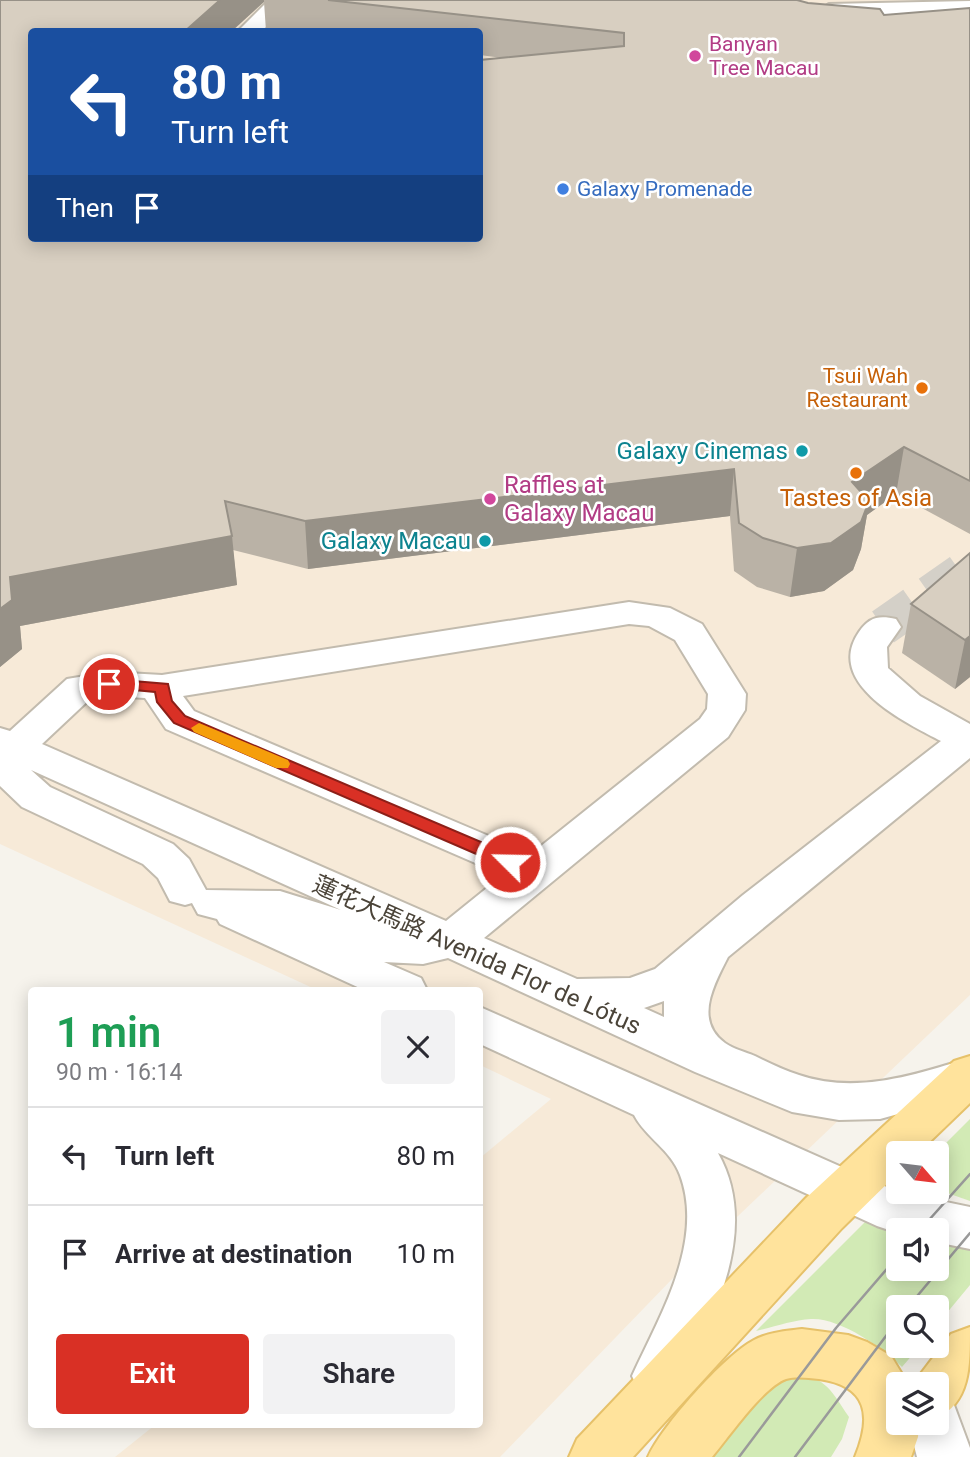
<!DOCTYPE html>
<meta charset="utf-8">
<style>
body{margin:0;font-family:Roboto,"Noto Sans SC",sans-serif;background:#f2f2f3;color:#2b2b33;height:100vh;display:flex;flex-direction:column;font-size:26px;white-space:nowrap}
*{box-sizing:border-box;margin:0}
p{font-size:23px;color:#7c7c81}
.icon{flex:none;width:38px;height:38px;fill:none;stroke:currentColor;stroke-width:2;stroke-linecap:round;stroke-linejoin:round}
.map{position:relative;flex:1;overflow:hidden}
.drawer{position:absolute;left:28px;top:987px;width:455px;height:441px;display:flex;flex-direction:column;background:#fff;border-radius:7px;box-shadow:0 4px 18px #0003}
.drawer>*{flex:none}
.top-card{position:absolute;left:28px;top:28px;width:455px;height:214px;border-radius:7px;box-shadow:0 4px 18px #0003;background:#1a4fa0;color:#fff;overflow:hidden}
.needle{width:46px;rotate:118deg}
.buttons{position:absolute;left:886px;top:1141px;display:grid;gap:14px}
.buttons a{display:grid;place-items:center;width:63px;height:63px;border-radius:7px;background:#fff;box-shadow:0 4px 18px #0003;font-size:35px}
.pin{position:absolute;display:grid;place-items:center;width:60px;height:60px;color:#fff;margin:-30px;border:4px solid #fff;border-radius:50%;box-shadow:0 2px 7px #0007}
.me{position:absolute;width:77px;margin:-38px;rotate:293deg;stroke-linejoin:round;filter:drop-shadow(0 0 5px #0008)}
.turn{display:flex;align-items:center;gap:24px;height:147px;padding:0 28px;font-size:32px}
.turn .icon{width:91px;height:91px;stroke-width:2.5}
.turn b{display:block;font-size:49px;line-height:60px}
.then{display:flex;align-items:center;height:66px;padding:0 28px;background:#0003;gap:14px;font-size:26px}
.round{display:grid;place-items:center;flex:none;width:74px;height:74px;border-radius:7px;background:#f2f2f3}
.headline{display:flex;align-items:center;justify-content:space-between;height:119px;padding:0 28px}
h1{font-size:42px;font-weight:600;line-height:52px;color:#1e9e55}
.button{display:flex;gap:14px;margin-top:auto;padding:14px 28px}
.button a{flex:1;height:80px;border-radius:7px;background:#d93025;color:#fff;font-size:28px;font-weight:600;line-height:80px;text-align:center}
.button a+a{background:#f2f2f3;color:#2b2b33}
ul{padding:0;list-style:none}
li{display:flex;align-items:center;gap:21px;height:98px;padding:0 28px;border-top:2px solid #e1e1e2}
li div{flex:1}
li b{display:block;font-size:26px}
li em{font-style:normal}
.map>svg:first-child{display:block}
.commercial{fill:#f7ead8;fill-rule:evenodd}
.green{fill:#d2eab5}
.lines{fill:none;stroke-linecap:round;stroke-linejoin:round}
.minor-tunnel{stroke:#d4d0c8;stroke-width:38;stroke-dasharray:38 19;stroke-linecap:butt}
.minor-casing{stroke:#c2bbae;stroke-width:4}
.major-casing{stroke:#e6c16a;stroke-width:4}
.minor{fill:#fff;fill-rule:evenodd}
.major{fill:#ffe39c;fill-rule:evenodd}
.tram{stroke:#9a9a9a;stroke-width:2.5}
.wall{fill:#bab2a6;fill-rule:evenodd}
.shaded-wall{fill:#979187}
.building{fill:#d8cfc1;stroke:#979187;stroke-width:2}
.route{fill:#d93025;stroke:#8d1f18;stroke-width:2}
.slow{fill:#f59e0b}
.hotel-dot{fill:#d1479c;stroke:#fff;stroke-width:2.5}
.shop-dot{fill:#3f7fe0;stroke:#fff;stroke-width:2.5}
.food-dot{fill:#e8710a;stroke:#fff;stroke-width:2.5}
.culture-dot{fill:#0f9aa8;stroke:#fff;stroke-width:2.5}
.labels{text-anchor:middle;stroke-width:5;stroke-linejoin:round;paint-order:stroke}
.far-hotel-label{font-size:21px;fill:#b23c85;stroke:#fff;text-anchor:start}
.far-shop-label{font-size:21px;fill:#366cbe;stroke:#fff;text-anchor:start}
.far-food-label{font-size:21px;fill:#c56008;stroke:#fff;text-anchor:end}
.culture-label{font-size:24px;fill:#0d838f;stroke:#fff;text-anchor:end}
.hotel-label{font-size:24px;fill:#b23c85;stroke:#fff;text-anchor:start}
.food-label{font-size:24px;fill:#c56008;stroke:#fff}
.street-label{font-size:24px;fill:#4b4439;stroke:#fff}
</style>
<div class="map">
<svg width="970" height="1457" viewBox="0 0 970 1457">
<rect width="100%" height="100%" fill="#f6f3ec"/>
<path class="commercial" d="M0,0H970V995L675,1276L500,1457H115L155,1425L480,1424V1158L551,1099L480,1065V990H317L0,844ZM32,32H480V238H32Z"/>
<g class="green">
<path d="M970,1119V1201L936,1189V1153Z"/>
<path d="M865,1222L895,1226L898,1230V1269H936V1238L970,1245V1285L936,1326V1307H898V1346H920L902,1367C884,1348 838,1317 811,1319C793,1320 774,1327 756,1331Z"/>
<path d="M786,1375C825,1375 828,1386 849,1417L842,1439L831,1457H702L755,1400Z"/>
</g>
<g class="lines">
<path class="minor-tunnel" d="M883,627L970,566"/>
<defs>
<g id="minor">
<path d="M269,0H293L261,32H237Z"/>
<path d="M970,1V15L829,18L818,11L829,4Z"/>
<path d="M629,602L670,608L702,624L746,694L745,710L728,737L484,938L577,979L630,978L655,969L743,895L941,741C904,722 824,683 859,632C869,617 879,615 896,619L901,627L887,647L888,668L920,696L970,724V758L728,957C715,983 693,1020 725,1043C733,1049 746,1052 755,1056C769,1063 784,1070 799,1075C854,1094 913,1076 966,1059L970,1060V1094L880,1119L839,1120L792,1112L695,1072L448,958L423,964L384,962L421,978L427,990H364L220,924L217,919L198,914L192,903L185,905L170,901L158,878L143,864L22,807L0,786V728L10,731L67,679L109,672L162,675ZM629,624L649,626L675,640L708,694L707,709L700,719L531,854L194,711L183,696ZM109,696L145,698L166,729L503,875L446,921L42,744L91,698ZM31,770L341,910L280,891L206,890L189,859L173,844L50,787ZM664,1001V1017L644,1008L647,1007Z"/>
<path d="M480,1007L898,1192L970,1207V1249L936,1242V1230L898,1233L877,1226L718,1153C762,1231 711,1321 678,1393L659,1400L640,1393L632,1376C659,1317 705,1242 680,1175C671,1150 646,1138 634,1115L480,1044Z"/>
<path d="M936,1398L954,1405L970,1448V1457H917L908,1423H936Z"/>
</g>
<g id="major">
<path d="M970,1056V1103L918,1153H898V1173L842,1228L633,1457H569L577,1439L806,1198L954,1061Z"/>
<path d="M970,1327C970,1368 970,1402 936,1419V1384H913L951,1334Z"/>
<path d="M802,1329L848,1335L867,1342L891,1356L908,1384H898V1423H919L918,1437L911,1457H855C872,1416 868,1386 819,1379C808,1378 797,1376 786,1379C763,1387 728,1438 712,1457H648C662,1426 724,1356 754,1340C769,1332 786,1331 802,1329Z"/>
</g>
</defs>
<use href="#minor" class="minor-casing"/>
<use href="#major" class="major-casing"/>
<use href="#minor" class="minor"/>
<use href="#major" class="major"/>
<g class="tram">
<path d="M920,1230L970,1174"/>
<path d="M908,1307L970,1233"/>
<path d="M739,1457L836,1328L898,1256"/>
<path d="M795,1457L898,1320"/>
</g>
</g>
<g class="wall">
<path d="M0,0H797L808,3L884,15L970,8V534L896,494L867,515L861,549L853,570L824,591L790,597L757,587L734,571L730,516L308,569L233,550L237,585L20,626L22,649L0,667ZM264,2L266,31L274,32H480V55L502,58L32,238V32Z"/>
<path d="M970,553V677L955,689L902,653L911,604Z"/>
</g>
<g class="shaded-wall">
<path d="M220,0H264V2L231,32H184Z"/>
<path d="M904,447L896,494L867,515L861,549L853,570L824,591L790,597L797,548L852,482Z"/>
<path d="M734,469L730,516L308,569L305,521Z"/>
<path d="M232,536L237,585L20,626L22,649L0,667V609L10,577Z"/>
<path d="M970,636V677L955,689L965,640Z"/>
</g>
<g class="building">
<path d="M0,0H220L184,32H32V238H480V60L624,46V33L328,0H797L808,3L880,9L884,15L970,8V481L904,447L852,482L869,501L861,522L831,543L797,548L763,538L739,523L734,469L305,521L225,501L232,536L10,577L12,600L0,609Z"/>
<path d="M970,553V636L965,640L911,604Z"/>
</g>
<path class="route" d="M109,679L168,684L172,701L185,716L516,857L518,862L510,868L504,866L174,723L157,702L155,692L103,687V680Z"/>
<path class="slow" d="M199,723L288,760L290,764L288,768H276L194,732L191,728Z"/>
<g class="hotel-dot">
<circle cx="695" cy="56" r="7"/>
<circle cx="490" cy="499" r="7"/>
</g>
<circle class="shop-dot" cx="563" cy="189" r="7"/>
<g class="food-dot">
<circle cx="922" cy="388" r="7"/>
<circle cx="856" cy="473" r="7"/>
</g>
<g class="culture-dot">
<circle cx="802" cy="451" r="7"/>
<circle cx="485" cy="541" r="7"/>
</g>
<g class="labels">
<g class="far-hotel-label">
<text x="709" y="51">Banyan<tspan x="709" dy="24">Tree Macau</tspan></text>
</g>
<g class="far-shop-label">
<text x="577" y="196">Galaxy Promenade</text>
</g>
<g class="far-food-label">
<text x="908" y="383">Tsui Wah<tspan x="908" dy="24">Restaurant</tspan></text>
</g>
<g class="culture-label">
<text x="788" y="459">Galaxy Cinemas</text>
<text x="471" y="549">Galaxy Macau</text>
</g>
<g class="hotel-label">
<text x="504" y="493">Raffles at<tspan x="504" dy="28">Galaxy Macau</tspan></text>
</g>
<g class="food-label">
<text x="856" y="506">Tastes of Asia</text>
</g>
<g class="street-label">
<text transform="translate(477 955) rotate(24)" y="8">蓮花大馬路 Avenida Flor de Lótus</text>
</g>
</g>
</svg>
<div class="buttons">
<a><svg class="needle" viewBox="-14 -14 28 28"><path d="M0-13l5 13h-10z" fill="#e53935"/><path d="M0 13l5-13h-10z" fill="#7c7c81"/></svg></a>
<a><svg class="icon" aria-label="sound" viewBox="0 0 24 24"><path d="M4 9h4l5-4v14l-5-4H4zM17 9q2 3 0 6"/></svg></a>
<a><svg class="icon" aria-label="search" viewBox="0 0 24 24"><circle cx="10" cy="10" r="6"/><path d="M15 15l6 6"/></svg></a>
<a><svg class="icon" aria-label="layers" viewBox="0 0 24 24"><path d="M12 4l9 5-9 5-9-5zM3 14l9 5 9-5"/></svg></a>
</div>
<div class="pin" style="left:109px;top:684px;background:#d93025"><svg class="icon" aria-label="arrive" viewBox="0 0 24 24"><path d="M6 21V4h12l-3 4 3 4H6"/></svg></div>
<svg class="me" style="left:510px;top:862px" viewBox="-20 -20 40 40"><circle r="17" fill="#d93025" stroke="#fff" stroke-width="3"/><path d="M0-11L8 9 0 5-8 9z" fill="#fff"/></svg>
<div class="top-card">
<div class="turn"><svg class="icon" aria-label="left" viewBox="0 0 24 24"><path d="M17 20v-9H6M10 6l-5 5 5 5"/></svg><div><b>80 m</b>Turn left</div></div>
<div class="then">Then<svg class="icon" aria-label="arrive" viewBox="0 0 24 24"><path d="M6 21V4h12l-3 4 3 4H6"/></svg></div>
</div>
<section class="drawer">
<div class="headline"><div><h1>1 min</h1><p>90 m · 16:14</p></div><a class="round"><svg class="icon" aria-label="close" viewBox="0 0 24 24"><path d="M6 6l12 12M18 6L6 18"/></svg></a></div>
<ul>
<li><svg class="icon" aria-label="left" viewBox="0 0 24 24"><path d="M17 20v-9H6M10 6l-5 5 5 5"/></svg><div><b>Turn left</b></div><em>80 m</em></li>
<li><svg class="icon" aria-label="arrive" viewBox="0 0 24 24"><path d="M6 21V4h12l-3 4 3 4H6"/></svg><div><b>Arrive at destination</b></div><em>10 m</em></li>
</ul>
<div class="button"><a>Exit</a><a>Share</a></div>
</section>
</div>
